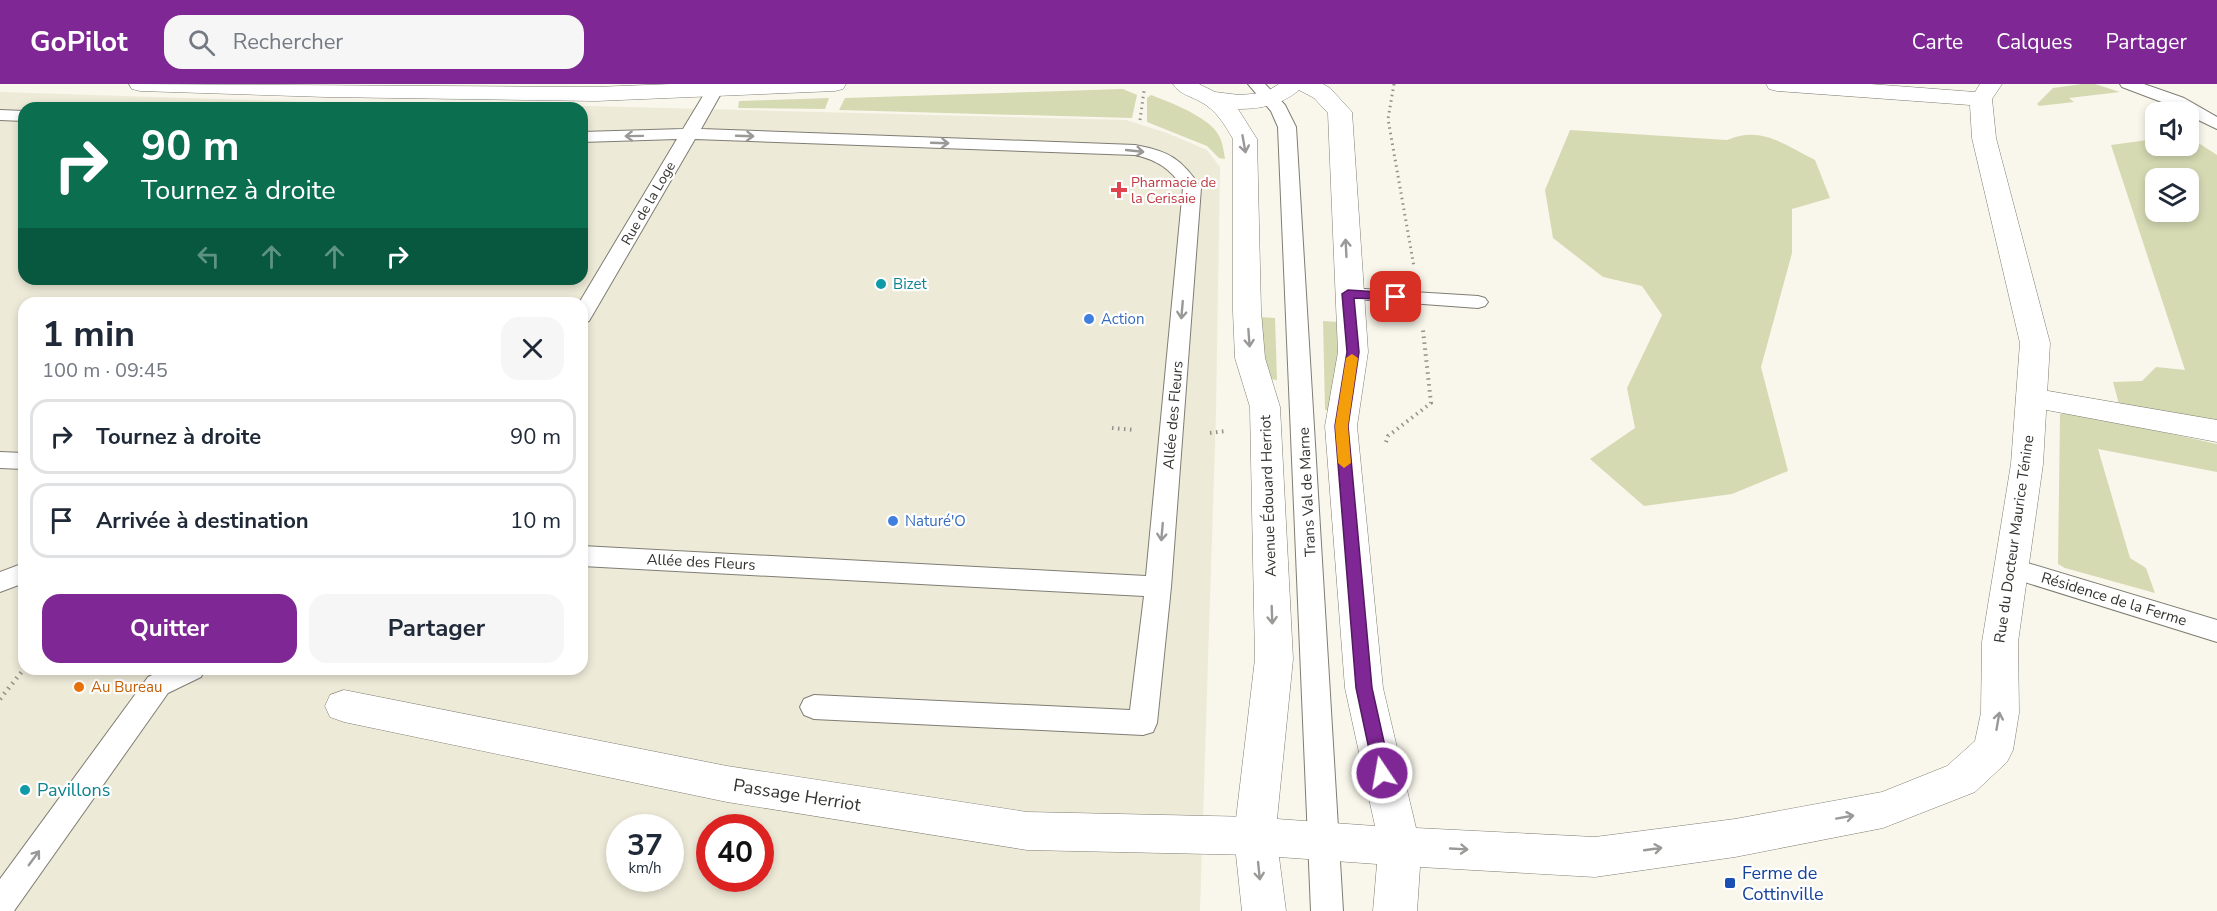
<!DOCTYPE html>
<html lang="fr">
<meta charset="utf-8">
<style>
body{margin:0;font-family:"Nunito Sans",sans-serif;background:#f6f6f7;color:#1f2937;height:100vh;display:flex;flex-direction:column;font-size:22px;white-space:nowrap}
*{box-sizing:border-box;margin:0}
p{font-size:20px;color:#747a83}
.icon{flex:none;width:33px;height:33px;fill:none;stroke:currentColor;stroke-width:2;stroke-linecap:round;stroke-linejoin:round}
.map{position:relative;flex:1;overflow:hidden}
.side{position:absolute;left:18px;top:213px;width:570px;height:378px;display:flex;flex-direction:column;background:#fff;border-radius:18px;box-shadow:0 3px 9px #0003}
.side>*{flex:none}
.guide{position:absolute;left:18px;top:18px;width:570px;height:183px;border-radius:18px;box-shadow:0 3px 9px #0003;background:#0b6e4f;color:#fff;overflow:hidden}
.fabs{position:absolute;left:2145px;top:18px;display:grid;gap:12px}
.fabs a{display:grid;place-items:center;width:54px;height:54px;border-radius:12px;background:#fff;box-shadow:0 3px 9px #0003;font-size:30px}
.speed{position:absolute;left:606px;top:730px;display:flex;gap:12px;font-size:30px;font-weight:700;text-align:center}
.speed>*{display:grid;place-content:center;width:78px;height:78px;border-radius:50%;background:#fff;box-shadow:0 3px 9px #0003;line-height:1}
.speed small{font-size:15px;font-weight:400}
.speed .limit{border:9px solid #d22;background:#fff;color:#111}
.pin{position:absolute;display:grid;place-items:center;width:51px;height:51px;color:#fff;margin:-26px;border-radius:12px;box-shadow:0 3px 9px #0006}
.me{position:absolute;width:66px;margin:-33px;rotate:348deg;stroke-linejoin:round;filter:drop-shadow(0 0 4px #0008)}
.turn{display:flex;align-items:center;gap:21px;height:126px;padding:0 24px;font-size:27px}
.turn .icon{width:78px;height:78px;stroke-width:2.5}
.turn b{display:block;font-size:42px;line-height:51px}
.lanes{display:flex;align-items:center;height:57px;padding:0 24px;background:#0003;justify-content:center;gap:30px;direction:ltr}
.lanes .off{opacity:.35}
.round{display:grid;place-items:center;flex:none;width:63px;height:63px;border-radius:18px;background:#f6f6f7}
.head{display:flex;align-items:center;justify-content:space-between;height:102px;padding:0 24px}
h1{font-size:36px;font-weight:700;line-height:45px}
.cta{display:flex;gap:12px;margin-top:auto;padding:12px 24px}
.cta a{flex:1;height:69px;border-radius:18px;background:#7f2795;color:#fff;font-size:24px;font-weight:700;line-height:69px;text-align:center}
.cta a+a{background:#f6f6f7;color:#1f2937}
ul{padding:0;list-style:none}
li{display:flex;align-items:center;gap:18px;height:75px;margin:0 12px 9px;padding:0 12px;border:3px solid #e0e1e3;border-radius:18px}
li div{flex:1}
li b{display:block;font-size:22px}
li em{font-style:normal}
header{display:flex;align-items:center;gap:36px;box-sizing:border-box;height:84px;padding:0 30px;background:#7f2795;color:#fff}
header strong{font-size:28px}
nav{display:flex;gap:33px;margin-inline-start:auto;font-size:21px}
.search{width:420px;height:54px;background:#f6f6f7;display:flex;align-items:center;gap:15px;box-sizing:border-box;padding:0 21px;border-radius:18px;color:#747a83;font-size:22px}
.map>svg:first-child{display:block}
.built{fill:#eeead8;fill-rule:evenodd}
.green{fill:#d5dab3;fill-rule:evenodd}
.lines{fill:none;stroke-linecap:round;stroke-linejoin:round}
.lane-casing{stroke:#7f7d73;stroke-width:2}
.street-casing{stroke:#7f7d73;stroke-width:1}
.secondary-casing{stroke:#7f7d73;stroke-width:1}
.path-far2{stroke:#93928a;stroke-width:3;stroke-dasharray:1.5 4;stroke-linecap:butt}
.path-far1{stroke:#93928a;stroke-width:4;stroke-dasharray:1.5 4.5;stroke-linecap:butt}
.path{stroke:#93928a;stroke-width:4.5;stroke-dasharray:1.5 5;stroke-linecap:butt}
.lane{fill:#fff;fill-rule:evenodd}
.street{fill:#fff;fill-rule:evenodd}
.secondary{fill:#fff;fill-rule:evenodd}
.oneway{stroke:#9a9997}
.route{fill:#7f2795;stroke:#531961;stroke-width:1.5}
.slow{fill:#f59e0b}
.health-dot{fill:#e0444e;stroke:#fff;stroke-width:2}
.culture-dot{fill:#0f9aa8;stroke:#fff;stroke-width:2}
.shop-dot{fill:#3f7fe0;stroke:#fff;stroke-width:2}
.food-dot{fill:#e8710a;stroke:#fff;stroke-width:2}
.transit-dot{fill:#1a4fb4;stroke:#fff;stroke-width:2}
.labels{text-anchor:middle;stroke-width:4.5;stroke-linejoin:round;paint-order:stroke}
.far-health-label{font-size:14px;fill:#be3a42;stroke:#fff;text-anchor:start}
.far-street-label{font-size:14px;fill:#34332f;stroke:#fff}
.culture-label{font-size:15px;fill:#0d838f;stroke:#fff;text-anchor:start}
.shop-label{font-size:15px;fill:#366cbe;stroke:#fff;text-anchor:start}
.street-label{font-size:15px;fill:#34332f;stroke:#fff}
.food-label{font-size:15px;fill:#c56008;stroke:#fff;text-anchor:start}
.near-culture-label{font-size:18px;fill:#0d838f;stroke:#fff;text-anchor:start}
.near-street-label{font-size:18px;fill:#34332f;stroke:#fff}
.near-transit-label{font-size:18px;fill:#164399;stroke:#fff;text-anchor:start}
</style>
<header>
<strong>GoPilot</strong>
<div class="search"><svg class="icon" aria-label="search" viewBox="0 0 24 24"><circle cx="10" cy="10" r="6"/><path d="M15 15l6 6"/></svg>Rechercher</div>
<nav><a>Carte</a><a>Calques</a><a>Partager</a></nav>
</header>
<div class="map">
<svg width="2217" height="827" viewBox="0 0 2217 827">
<rect width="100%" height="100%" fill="#f9f7eb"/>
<path class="built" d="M0,8L496,24H24V195H582V24H532L589,22L1126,36L1167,49L1207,66L1220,83L1216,329L1200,827H0ZM24,219H582V585H24ZM620,744H670V795H620ZM710,744H760V795H710Z"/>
<g class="green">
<path d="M2082,0H2095L2120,8L2069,14L2074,18L2039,22L2037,20L2053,4Z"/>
<path d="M1123,5L1137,11L1132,34L839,26L845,14Z"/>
<path d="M1151,11C1171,19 1214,34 1221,56C1223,62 1224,69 1225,75L1219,74L1207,62L1147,38V14Z"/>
<path d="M829,14L825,25L738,24L739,17Z"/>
<path d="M1570,46L1727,56C1761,41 1785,61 1815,76L1830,114L1792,125V169L1761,283L1788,387L1732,410L1644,422L1590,375L1635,344L1627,304L1662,231L1642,202L1603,193L1553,154L1545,106Z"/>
<path d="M2189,53L2217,71V339L2119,320L2113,298L2142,297L2156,283L2185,286L2111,61L2155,55L2156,62H2188ZM2156,94H2188V128H2156Z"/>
<path d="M1260,233L1275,234L1277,296L1270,295L1265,277Z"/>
<path d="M1323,237L1340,238V254L1329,326H1325Z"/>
<path d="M2077,329L2217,360V388L2098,365L2130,474L2146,484L2155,509L2065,484L2058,480L2060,330Z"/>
</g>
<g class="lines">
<defs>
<g id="lane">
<path d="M1248,0H1265L1285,21L1296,43L1343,827H1311L1278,43L1271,27Z"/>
<path d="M2120,0H2144L2184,14L2217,33V45L2188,31V28L2122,3Z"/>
<path d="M715,1L723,6L701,45L1135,61C1169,67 1182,75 1201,104L1171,503L1157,639L1153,648L1143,651L814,635L804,631L800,623L804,615L814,611L1130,626L1144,512L582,482V462L1146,492L1183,104C1171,85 1157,76 1135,71L695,55L592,232L589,237L582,239V219H579L677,55L582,58V48L683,45L709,2Z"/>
<path d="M0,26L24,27V37L0,36Z"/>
<path d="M1348,204L1478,212L1485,214L1488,218L1485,222L1478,224L1341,214L1338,210L1341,206Z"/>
<path d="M0,368L24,369V385L0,384Z"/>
<path d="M2011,474L2217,536V558L2002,491L1998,484L2002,477Z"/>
<path d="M24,479V499L0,508V488Z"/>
<path d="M165,585H205L201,593L168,609L14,827H0V795L148,593Z"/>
</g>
<g id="street">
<path d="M2031,304L2217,336V358L2020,321L2016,314L2020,307Z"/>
<path d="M344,606L727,682L1027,728L1255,733L1270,739L1276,752L1270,765L1255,771L1027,766L727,718L344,638L330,633L325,622L330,611Z"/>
</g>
<g id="secondary">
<path d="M129,0L596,3L672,0H846L843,5L835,7L596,17L326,13L140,7L132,5Z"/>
<path d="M1173,0H1199L1215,8L1239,11L1264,9L1279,0H1323L1330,4L1352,28L1368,268L1357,342L1383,604L1416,744L1595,753L1735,735L1882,708L1947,682L1975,657L1981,629L1982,558L2011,380L2020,259L1972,54L1970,21L1777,7L1769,5L1766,0H1870L1975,8L1980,0H2002L1992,15L1996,54L2050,259L2043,380L2018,558L2019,629L2013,666L2007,678L1975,708L1883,744L1735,773L1595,793L1420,783L1417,827H1373L1377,780L1279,773L1286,827H1242L1234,752L1255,575L1250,323L1235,274L1233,227V55C1225,41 1216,26 1201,18C1191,12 1180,11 1173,0ZM1299,6L1314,14L1328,29L1338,268L1325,342L1345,604L1375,742L1277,735L1293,575L1280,323L1265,274L1261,227L1257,55L1238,25C1260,25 1282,21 1299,6Z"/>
</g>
</defs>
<use href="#lane" class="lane-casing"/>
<use href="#street" class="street-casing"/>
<use href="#secondary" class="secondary-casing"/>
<g class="path-far2">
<path d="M1394,0L1388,35L1414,183"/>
<path d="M1140,36L1144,7"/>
<path d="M1136,117L1157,118"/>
</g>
<g class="path-far1">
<path d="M1112,344L1135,346"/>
<path d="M1210,349L1226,347"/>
<path d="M1386,358L1388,352L1431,319L1423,246"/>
</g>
<path class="path" d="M0,615L24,585"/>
<use href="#lane" class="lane"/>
<use href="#street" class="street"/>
<use href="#secondary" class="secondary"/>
</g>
<defs><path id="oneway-shaft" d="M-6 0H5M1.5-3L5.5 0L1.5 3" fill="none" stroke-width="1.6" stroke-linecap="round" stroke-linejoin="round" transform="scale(1.5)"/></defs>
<g class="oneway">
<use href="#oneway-shaft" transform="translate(634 52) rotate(179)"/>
<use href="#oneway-shaft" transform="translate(745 52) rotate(2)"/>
<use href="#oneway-shaft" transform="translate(940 59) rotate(2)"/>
<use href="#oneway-shaft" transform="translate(1244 60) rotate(80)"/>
<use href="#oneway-shaft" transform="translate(1135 67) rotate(6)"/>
<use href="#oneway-shaft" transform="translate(1346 164) rotate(-93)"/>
<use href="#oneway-shaft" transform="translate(1182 226) rotate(95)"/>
<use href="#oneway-shaft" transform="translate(1249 254) rotate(86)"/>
<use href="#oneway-shaft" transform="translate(1162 448) rotate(95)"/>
<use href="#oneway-shaft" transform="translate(1272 531) rotate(88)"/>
<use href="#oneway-shaft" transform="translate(1998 637) rotate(-80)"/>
<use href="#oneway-shaft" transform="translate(1845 733) rotate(-10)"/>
<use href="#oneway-shaft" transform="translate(1459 765) rotate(3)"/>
<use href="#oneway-shaft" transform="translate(1653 765) rotate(-8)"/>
<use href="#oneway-shaft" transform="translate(34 774) rotate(-54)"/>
<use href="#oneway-shaft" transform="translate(1259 787) rotate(84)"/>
</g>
<path class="route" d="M1348,206L1396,209L1401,213L1396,216L1354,214L1359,268L1348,342L1372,604L1391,689L1388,694L1382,697L1376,694L1374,689L1356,604L1335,342L1347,268L1342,210Z"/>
<path class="slow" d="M1352,270L1358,274L1348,342L1351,379L1344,384L1338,379L1335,342L1346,274Z"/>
<path class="health-dot" d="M1116 97h6v6h6v6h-6v6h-6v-6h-6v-6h6z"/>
<g class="culture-dot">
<circle cx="881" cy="200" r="6"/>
<circle cx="25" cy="706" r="6"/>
</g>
<g class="shop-dot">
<circle cx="1089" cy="235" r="6"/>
<circle cx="893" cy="437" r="6"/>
</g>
<circle class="food-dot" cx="79" cy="603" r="6"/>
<rect class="transit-dot" x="1724" y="793" width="12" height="12" rx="3"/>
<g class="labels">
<g class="far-health-label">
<text x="1131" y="103">Pharmacie de<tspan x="1131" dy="16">la Cerisaie</tspan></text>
</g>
<g class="far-street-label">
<text transform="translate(648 119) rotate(-60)" y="5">Rue de la Loge</text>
</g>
<g class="culture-label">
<text x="893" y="205">Bizet</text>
</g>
<g class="shop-label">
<text x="1101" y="240">Action</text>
<text x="905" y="442">Naturé'O</text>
</g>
<g class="street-label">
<text transform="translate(1173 331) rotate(-85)" y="5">Allée des Fleurs</text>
<text transform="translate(1307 408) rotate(-93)" y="5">Trans Val de Marne</text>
<text transform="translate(1268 412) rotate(-92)" y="5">Avenue Édouard Herriot</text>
<text transform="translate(2014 455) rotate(-82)" y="5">Rue du Docteur Maurice Ténine</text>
<text transform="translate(701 478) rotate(3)" y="5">Allée des Fleurs</text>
<text transform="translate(2114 515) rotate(17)" y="5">Résidence de la Ferme</text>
</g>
<g class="food-label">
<text x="91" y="608">Au Bureau</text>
</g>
<g class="near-culture-label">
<text x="37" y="712">Pavillons</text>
</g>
<g class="near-street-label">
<text transform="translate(797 711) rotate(9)" y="6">Passage Herriot</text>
</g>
<g class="near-transit-label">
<text x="1742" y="795">Ferme de<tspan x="1742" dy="21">Cottinville</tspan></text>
</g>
</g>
</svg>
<div class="fabs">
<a><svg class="icon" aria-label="sound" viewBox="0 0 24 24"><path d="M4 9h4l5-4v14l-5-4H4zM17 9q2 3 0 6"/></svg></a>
<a><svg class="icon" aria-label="layers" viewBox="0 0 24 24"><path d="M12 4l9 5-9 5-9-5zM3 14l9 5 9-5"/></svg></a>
</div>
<div class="speed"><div>37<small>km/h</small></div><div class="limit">40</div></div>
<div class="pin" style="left:1396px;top:213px;background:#d93025"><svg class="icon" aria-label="arrive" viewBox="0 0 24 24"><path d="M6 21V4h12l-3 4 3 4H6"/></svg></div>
<svg class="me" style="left:1382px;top:689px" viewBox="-20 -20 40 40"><circle r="17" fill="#7f2795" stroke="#fff" stroke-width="3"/><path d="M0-11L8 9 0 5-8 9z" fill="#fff"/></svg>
<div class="guide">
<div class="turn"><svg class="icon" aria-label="right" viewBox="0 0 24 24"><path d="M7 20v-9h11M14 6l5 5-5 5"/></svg><div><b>90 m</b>Tournez à droite</div></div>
<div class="lanes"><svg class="icon off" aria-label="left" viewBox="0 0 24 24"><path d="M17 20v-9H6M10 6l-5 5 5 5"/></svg><svg class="icon off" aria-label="ahead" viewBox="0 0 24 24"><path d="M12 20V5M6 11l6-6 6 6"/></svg><svg class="icon off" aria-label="ahead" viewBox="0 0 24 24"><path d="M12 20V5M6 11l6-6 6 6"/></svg><svg class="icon" aria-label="right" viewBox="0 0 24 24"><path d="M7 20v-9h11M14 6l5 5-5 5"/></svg></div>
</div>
<section class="side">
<div class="head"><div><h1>1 min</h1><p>100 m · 09:45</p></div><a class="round"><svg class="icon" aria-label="close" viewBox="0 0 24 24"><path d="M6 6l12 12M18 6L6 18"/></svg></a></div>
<ul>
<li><svg class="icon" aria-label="right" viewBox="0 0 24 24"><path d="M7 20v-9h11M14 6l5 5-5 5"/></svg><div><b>Tournez à droite</b></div><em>90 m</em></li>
<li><svg class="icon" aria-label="arrive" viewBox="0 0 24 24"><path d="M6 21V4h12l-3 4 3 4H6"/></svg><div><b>Arrivée à destination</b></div><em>10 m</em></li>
</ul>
<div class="cta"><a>Quitter</a><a>Partager</a></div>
</section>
</div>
